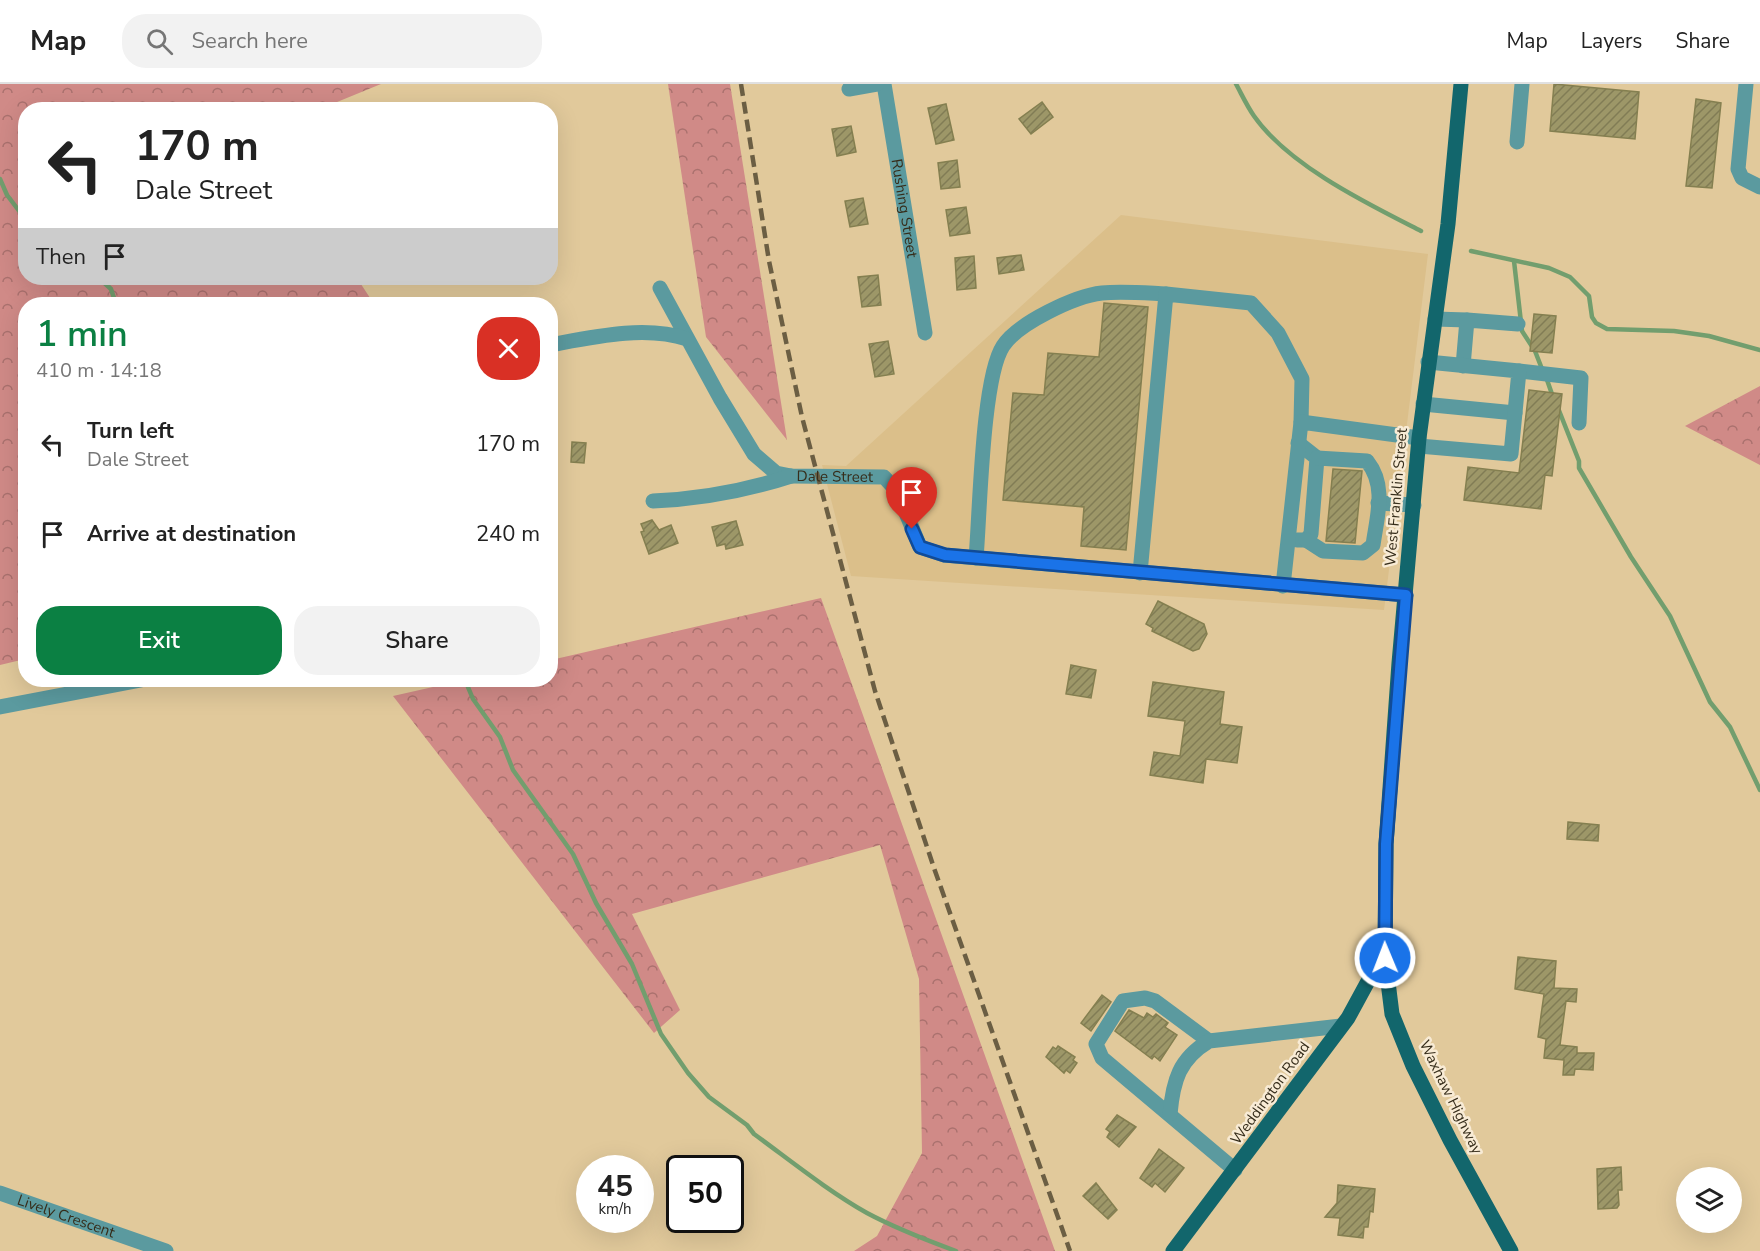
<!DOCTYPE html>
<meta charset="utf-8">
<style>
body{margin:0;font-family:"Nunito Sans",sans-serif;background:#f2f2f2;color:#222;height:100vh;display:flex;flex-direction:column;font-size:22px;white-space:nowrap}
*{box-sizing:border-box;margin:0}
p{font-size:20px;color:#767676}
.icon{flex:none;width:33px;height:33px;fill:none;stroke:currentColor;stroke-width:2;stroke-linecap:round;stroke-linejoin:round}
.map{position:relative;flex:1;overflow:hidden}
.sheet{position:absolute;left:18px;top:213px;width:540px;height:390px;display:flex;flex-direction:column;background:#fff;border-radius:24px;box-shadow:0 6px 24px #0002}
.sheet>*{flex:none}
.banner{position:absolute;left:18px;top:18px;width:540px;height:183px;border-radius:24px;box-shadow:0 6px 24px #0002;background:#fff;color:#222;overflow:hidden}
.buttons{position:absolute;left:1676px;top:1083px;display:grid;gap:12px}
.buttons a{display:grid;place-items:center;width:66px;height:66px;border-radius:50%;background:#fff;box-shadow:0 6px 24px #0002;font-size:30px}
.speed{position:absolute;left:576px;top:1071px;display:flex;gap:12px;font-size:30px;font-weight:700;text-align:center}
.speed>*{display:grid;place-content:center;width:78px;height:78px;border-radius:50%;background:#fff;box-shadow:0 6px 24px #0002;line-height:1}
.speed small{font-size:15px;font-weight:400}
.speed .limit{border:3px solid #111;border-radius:9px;background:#fff;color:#111}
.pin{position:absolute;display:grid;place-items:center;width:51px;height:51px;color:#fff;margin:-62px -26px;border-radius:50% 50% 50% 0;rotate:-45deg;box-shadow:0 0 6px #0007}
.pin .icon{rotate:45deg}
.me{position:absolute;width:66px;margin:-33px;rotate:359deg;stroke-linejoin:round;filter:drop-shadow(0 0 4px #0008)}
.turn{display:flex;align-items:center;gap:21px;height:126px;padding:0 18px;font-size:27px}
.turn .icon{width:78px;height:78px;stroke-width:2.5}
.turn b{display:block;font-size:42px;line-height:51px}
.then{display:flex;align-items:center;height:57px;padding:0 18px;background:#0003;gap:12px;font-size:22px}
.round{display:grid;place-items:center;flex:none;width:63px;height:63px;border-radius:24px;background:#f2f2f2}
.headline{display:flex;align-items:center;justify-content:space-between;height:102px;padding:0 18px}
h1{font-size:36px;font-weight:600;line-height:45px;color:#0b8043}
.button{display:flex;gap:12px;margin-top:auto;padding:12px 18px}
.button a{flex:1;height:69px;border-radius:24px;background:#0b8043;color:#fff;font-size:24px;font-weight:600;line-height:69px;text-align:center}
.button a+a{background:#f2f2f2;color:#222}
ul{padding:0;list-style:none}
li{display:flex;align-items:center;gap:18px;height:90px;padding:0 18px}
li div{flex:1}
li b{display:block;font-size:22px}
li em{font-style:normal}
header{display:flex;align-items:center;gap:36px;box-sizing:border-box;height:84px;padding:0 30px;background:#fff;border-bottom:2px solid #e0e0e0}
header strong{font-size:28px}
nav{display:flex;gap:33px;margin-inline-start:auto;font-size:21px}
.search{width:420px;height:54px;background:#f2f2f2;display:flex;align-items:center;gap:15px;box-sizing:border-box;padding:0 21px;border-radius:24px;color:#767676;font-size:22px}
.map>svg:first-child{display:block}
.built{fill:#dbbf8a}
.forest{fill:url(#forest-crowns)}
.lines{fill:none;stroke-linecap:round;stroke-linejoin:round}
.stream{stroke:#729e6e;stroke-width:4.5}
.building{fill:url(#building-hatch);stroke:#847f50;stroke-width:1.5}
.minor{stroke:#5b9a9f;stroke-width:15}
.major{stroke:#12666c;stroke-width:15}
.rail{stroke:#6b5e43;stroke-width:4.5;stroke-dasharray:12 6;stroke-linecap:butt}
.route-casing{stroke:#114b97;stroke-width:15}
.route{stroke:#1a73e8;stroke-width:10}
.labels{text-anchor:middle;stroke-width:5;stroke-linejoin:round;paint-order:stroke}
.street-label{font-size:15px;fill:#362d1b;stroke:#f8ebd5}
</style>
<header>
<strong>Map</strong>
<div class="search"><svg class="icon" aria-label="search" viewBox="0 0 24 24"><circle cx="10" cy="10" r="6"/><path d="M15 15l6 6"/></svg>Search here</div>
<nav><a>Map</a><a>Layers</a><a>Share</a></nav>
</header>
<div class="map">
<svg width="1760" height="1167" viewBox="0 0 1760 1167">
<defs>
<pattern id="forest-crowns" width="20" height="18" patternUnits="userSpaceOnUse" patternTransform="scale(1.5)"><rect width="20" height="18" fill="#d08a87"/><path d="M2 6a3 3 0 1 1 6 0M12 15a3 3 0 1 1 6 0" fill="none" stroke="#aa716e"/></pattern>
<pattern id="building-hatch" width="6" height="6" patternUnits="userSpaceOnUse" patternTransform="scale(1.5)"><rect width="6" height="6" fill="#9d9768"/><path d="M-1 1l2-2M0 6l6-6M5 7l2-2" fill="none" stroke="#817c55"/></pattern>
</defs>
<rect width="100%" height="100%" fill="#e1c99b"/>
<path class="built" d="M1121,131L1428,170L1384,526L851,492L822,381L846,382Z"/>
<g class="forest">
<path d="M0,0H381L320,25L26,26V194H357L374,220H26L25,575L0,581Z"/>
<path d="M668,0H730L787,356L706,253Z"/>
<path d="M1760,302V381L1685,342Z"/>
<path d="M821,514L1055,1167H854L877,1152L922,1069L919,895L880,761L632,830L680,926L654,949L393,612L464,596H550L551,576Z"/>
</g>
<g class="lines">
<g class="stream">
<path d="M1236,0C1242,11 1247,22 1254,32C1289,82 1368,120 1421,147"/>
<path d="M0,95L7,111L26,136"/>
<path d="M1471,167L1549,184L1570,193L1589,212L1592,233L1596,239L1607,245L1674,247L1709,252L1760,266"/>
<path d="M1514,177L1522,247L1535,267L1542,285"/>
<path d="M99,194L111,205L116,220"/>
<path d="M1546,293L1553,313"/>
<path d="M1558,324L1579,377V384L1631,473L1670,532L1710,618L1730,643L1760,706"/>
<path d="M465,596L473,615L500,653L513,686L573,770L596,819L632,880L661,950L688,989L709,1013L747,1041L754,1050C791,1077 828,1107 867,1129C895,1144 926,1156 956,1167"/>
</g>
</g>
<g class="building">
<path d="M1554,0L1639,8L1635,55L1550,47Z"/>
<path d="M1696,15L1721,19L1712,104L1686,102Z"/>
<path d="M1042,18L1053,33L1031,50L1019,35Z"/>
<path d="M946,20L954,56L936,60L928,24Z"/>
<path d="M851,42L856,68L837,72L832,45Z"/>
<path d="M957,76L960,103L941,105L938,79Z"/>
<path d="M863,114L868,140L850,143L845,117Z"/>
<path d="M966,123L970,149L950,152L946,126Z"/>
<path d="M1021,171L1024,186L999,190L997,174Z"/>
<path d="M974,172L976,204L957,206L955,174Z"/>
<path d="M878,191L881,221L862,223L858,193Z"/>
<path d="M1104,219L1148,223L1126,466L1081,462L1084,423L1003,416L1013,309L1044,311L1048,269L1099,273Z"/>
<path d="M1534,230L1556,232L1552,269L1530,267Z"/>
<path d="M888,257L894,290L875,293L869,260Z"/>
<path d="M1529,306L1562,310L1552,392L1545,391L1541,425L1464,416L1468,383L1519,389Z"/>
<path d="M572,358L586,359L584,379L571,378Z"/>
<path d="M1333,385L1362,387L1355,459L1326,457Z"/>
<path d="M652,436L659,446L671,441L678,459L649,470L641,448L644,447L641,440Z"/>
<path d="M736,437L743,461L726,465L725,460L717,462L712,443Z"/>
<path d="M1158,517L1204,540L1207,550L1199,565L1193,567L1152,547L1153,544L1146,540Z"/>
<path d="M1071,581L1096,586L1091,614L1066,610Z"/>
<path d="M1153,598L1224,608L1220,640L1242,643L1237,679L1206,675L1203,699L1150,691L1154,668L1180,672L1185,637L1148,632Z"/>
<path d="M1568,738L1599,741L1598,757L1567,755Z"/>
<path d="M1518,873L1556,877L1554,904L1577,905L1576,918L1566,917L1560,961L1577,963V969H1594L1593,986L1575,985L1574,991H1563L1564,976L1544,974L1546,955L1538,953L1544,910L1515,905Z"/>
<path d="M1102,911L1111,918L1091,947L1081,939Z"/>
<path d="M1129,926L1144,934L1147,929L1153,933L1156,930L1168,939L1165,943L1177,951L1160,977L1154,972L1152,975L1115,947Z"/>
<path d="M1058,962L1075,973L1073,976L1077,979L1070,989L1066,986L1064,989L1046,973L1053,963L1056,965Z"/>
<path d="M1117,1031L1136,1043L1119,1063L1107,1053L1110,1048L1106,1045Z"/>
<path d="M1159,1065L1184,1084L1165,1108L1155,1099L1152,1103L1140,1094Z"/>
<path d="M1621,1083L1622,1106H1618L1619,1121L1617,1124L1598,1125L1597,1085Z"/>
<path d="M1096,1099L1117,1126L1108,1135L1083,1112Z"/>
<path d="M1338,1101L1375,1105L1373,1128L1370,1127L1368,1143H1364L1363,1154L1338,1151L1340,1134L1325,1133L1337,1119Z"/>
</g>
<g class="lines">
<g class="minor">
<path id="s1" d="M884,0L925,249"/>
<path d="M1746,0L1738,85L1742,94L1760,103"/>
<path d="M849,5L877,0"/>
<path d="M1517,58L1522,0"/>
<path id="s2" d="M660,204L720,314L754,370L776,389L791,392L884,393L897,407L920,463L944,471L1406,511"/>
<path d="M1435,235L1467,236"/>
<path d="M550,261C593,253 645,241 687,255"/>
<path d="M1463,282L1467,236L1518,240"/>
<path d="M1519,287L1581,294L1579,339"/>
<path d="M1423,320L1515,329"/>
<path d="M1419,362L1511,370L1519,287L1428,278"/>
<path d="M653,417C701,415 745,407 791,392"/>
<path d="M1378,419L1414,421"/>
<path d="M1297,456H1306L1311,450L1317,374L1298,359"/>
<path d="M1306,456L1323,467L1363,469L1373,461C1377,432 1387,402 1367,377L1317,374"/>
<path d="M976,474C980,429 982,294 1003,262C1018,239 1075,212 1102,209C1122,207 1145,209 1166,210"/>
<path d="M1140,489L1166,210L1251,219L1278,249L1302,295L1301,338"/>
<path d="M1283,502L1301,338L1419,354"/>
<path d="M0,623L141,596"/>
<path d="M1209,957L1155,917L1145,914L1123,917L1096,960L1102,974L1235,1086"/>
<path d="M1170,1030C1173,997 1179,975 1209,957L1341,942"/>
<path id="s3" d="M0,1109L166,1167"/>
</g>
<g class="major">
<path d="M1461,0L1448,140L1419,354L1399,579L1386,760L1385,874L1392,930L1413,982L1450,1056L1511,1167"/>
<path d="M1173,1167L1348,934L1385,866"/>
</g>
<path class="rail" d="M741,0L769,177L802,333L875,607L934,784L1070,1167"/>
</g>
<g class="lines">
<defs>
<path id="route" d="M912,445L920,463L945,471L1406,511L1386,760L1385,874"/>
</defs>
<use href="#route" class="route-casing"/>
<use href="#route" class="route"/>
</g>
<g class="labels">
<g class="street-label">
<text dy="5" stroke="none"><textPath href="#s1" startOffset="126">Rushing Street</textPath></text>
<text dy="5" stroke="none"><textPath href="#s2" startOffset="279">Dale Street</textPath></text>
<text transform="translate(1396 413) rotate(-85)" y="5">West Franklin Street</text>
<text transform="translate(1270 1009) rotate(-54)" y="5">Weddington Road</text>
<text transform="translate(1451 1013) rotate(64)" y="5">Waxhaw Highway</text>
<text dy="5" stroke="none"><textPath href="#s3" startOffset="70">Lively Crescent</textPath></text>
</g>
</g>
</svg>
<div class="buttons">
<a><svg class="icon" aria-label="layers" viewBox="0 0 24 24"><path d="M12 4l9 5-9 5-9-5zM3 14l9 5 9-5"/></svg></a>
</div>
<div class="speed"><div>45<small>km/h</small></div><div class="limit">50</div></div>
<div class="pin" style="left:912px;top:445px;background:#d93025"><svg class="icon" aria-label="arrive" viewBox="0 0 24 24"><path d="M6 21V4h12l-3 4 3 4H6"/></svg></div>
<svg class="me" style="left:1385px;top:874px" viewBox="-20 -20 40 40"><circle r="17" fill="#1a73e8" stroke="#fff" stroke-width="3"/><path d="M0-11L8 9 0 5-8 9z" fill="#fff"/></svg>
<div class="banner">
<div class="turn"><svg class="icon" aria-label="left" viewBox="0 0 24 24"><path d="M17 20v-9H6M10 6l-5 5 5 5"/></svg><div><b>170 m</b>Dale Street</div></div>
<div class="then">Then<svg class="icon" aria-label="arrive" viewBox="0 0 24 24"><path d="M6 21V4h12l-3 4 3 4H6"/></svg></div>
</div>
<section class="sheet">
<div class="headline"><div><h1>1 min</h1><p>410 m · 14:18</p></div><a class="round" style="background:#d93025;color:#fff"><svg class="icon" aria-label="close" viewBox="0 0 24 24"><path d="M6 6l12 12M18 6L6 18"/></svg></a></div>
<ul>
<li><svg class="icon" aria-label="left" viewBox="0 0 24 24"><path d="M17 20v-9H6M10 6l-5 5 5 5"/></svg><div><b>Turn left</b><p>Dale Street</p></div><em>170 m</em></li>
<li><svg class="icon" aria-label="arrive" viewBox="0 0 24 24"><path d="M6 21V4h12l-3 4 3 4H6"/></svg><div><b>Arrive at destination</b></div><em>240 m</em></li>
</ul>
<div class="button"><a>Exit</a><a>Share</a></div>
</section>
</div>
